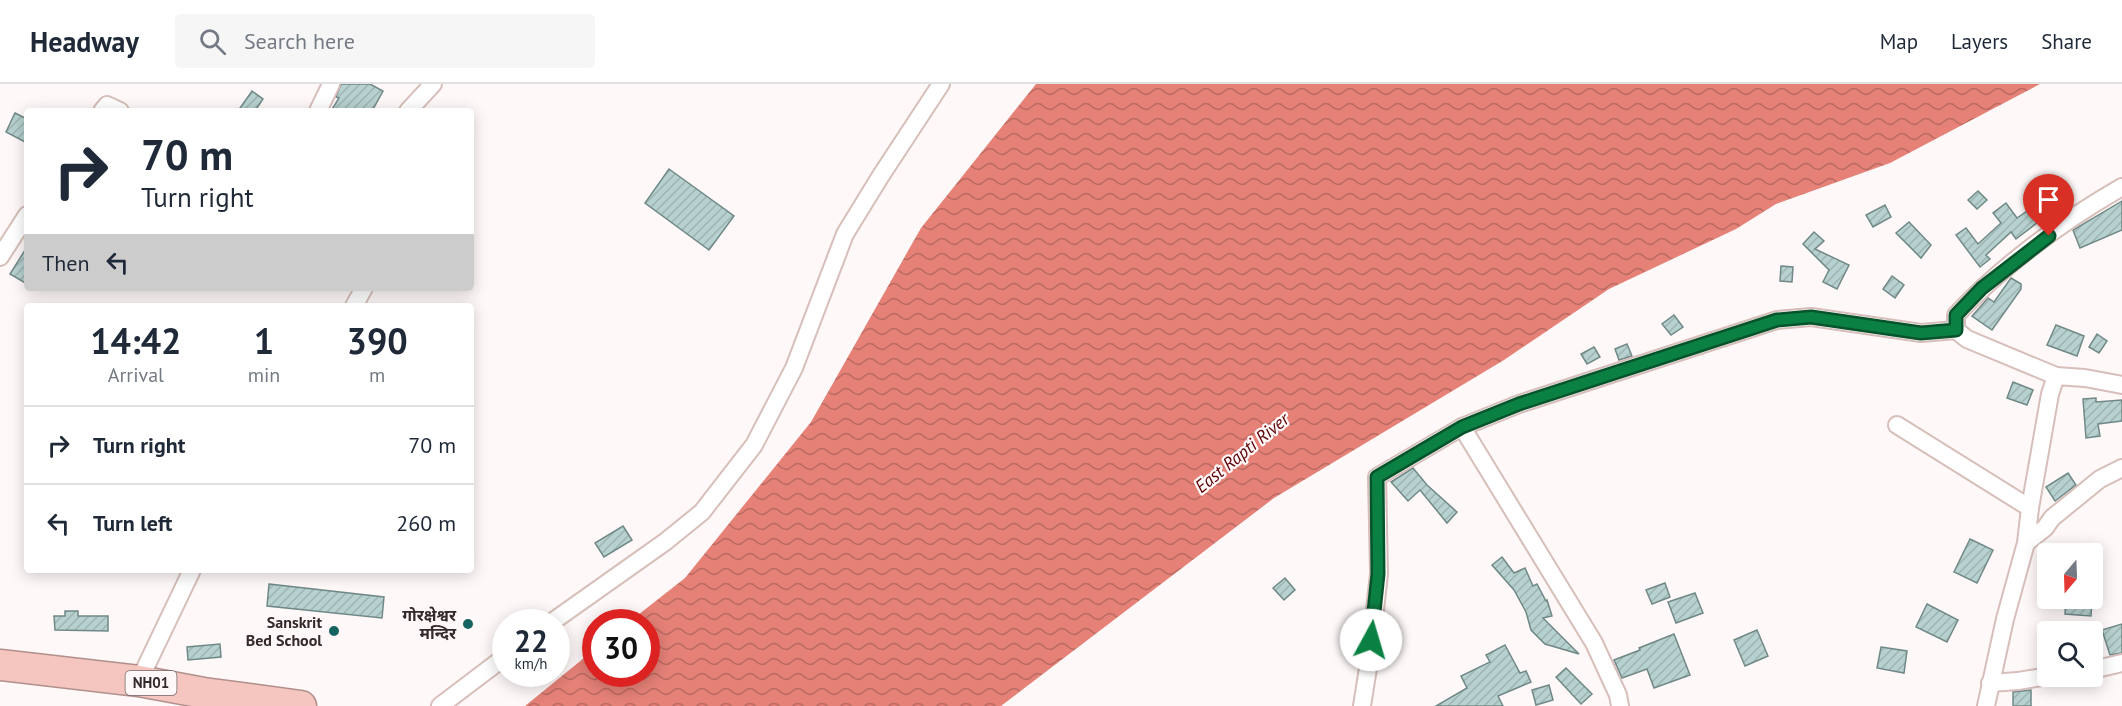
<!DOCTYPE html>
<meta charset="utf-8">
<style>
body{margin:0;font-family:"PT Sans","Noto Sans Devanagari",sans-serif;background:#f6f6f7;color:#1f2937;height:100vh;display:flex;flex-direction:column;font-size:22px;white-space:nowrap}
*{box-sizing:border-box;margin:0}
p{font-size:20px;color:#747a83}
.icon{flex:none;width:33px;height:33px;fill:none;stroke:currentColor;stroke-width:2;stroke-linecap:round;stroke-linejoin:round}
.map{position:relative;flex:1;overflow:hidden}
.panel{position:absolute;left:24px;top:219px;width:450px;height:270px;display:flex;flex-direction:column;background:#fff;border-radius:6px;box-shadow:0 3px 15px #0003}
.panel>*{flex:none}
.banner{position:absolute;left:24px;top:24px;width:450px;height:183px;border-radius:6px;box-shadow:0 3px 15px #0003;background:#fff;color:#1f2937;overflow:hidden}
.needle{width:39px;rotate:199deg}
.tools{position:absolute;left:2037px;top:459px;display:grid;gap:12px}
.tools a{display:grid;place-items:center;width:66px;height:66px;border-radius:6px;background:#fff;box-shadow:0 3px 15px #0003;font-size:30px}
.speed{position:absolute;left:492px;top:525px;display:flex;gap:12px;font-size:30px;font-weight:700;text-align:center}
.speed>*{display:grid;place-content:center;width:78px;height:78px;border-radius:50%;background:#fff;box-shadow:0 3px 15px #0003;line-height:1}
.speed small{font-size:15px;font-weight:400}
.speed .limit{border:9px solid #d22;background:#fff;color:#111}
.pin{position:absolute;display:grid;place-items:center;width:51px;height:51px;color:#fff;margin:-62px -26px;border-radius:50% 50% 50% 0;rotate:-45deg;box-shadow:0 0 6px #0007}
.pin .icon{rotate:45deg}
.me{position:absolute;width:66px;margin:-33px;rotate:6deg;stroke-linejoin:round;filter:drop-shadow(0 0 4px #0008)}
.turn{display:flex;align-items:center;gap:21px;height:126px;padding:0 18px;font-size:27px}
.turn .icon{width:78px;height:78px;stroke-width:2.5}
.turn b{display:block;font-size:42px;line-height:51px}
.then{display:flex;align-items:center;height:57px;padding:0 18px;background:#0003;gap:12px;font-size:22px}
.eta{display:flex;justify-content:space-evenly;align-items:center;height:102px;text-align:center}
.eta b{font-size:36px;font-weight:700;line-height:42px}
ul{padding:0;list-style:none}
li{display:flex;align-items:center;gap:18px;height:78px;padding:0 18px;border-top:2px solid #e0e1e3}
li div{flex:1}
li b{display:block;font-size:22px}
li em{font-style:normal}
header{display:flex;align-items:center;gap:36px;box-sizing:border-box;height:84px;padding:0 30px;background:#fff;border-bottom:2px solid #e0e1e3}
header strong{font-size:28px}
nav{display:flex;gap:33px;margin-inline-start:auto;font-size:21px}
.search{width:420px;height:54px;background:#f6f6f7;display:flex;align-items:center;gap:15px;box-sizing:border-box;padding:0 21px;border-radius:6px;color:#747a83;font-size:22px}
.map>svg:first-child{display:block}
.water{fill:url(#water-waves)}
.building{fill:url(#building-hatch);stroke:#708987;stroke-width:1.5}
.lines{fill:none;stroke-linecap:round;stroke-linejoin:round}
.street-casing{stroke:#d7beba;stroke-width:20}
.highway-casing{stroke:#b18f8b;stroke-width:33}
.street{stroke:#fff;stroke-width:16}
.highway{stroke:#f5c6c0;stroke-width:30}
.route-casing{stroke:#07532c;stroke-width:15}
.route{stroke:#0b8043;stroke-width:10}
.poi-dot{fill:#166461;stroke:#fef9f8;stroke-width:2}
.labels{text-anchor:middle;stroke-width:4.5;stroke-linejoin:round;paint-order:stroke}
.shield{fill:#fef9f8;stroke:#716867;stroke-width:1.5}
.shield-label{font-size:15px;font-weight:bold;fill:#342a29}
.poi-label{font-size:16px;font-weight:bold;fill:#342a29;stroke:#fef9f8;text-anchor:end}
.water-label{font-size:18px;font-style:italic;fill:#5e0004;stroke:#fef9f8}
</style>
<header>
<strong>Headway</strong>
<div class="search"><svg class="icon" aria-label="search" viewBox="0 0 24 24"><circle cx="10" cy="10" r="6"/><path d="M15 15l6 6"/></svg>Search here</div>
<nav><a>Map</a><a>Layers</a><a>Share</a></nav>
</header>
<div class="map">
<svg width="2122" height="622" viewBox="0 0 2122 622">
<defs>
<pattern id="water-waves" width="16" height="10" patternUnits="userSpaceOnUse" patternTransform="scale(1.5)"><rect width="16" height="10" fill="#e58177"/><path d="M0 5q4-4 8 0t8 0" fill="none" stroke="#ba6a62"/></pattern>
<pattern id="building-hatch" width="6" height="6" patternUnits="userSpaceOnUse" patternTransform="scale(1.5)"><rect width="6" height="6" fill="#b6d1cf"/><path d="M-1 1l2-2M0 6l6-6M5 7l2-2" fill="none" stroke="#9db4b2"/></pattern>
</defs>
<rect width="100%" height="100%" fill="#fef9f8"/>
<path class="water" d="M1036,0H2040L1890,79L1776,120L1736,145L1609,205L1504,276L1274,414L1001,622H525L595,565L596,590H646V538H629L685,494L811,338L921,144Z"/>
<g class="building">
<path d="M341,0H370L383,7L372,27H331L339,14L336,13Z"/>
<path d="M252,7L263,15L255,27H238Z"/>
<path d="M15,29L27,35V59L6,48Z"/>
<path d="M669,85L734,132L709,166L645,119Z"/>
<path d="M1978,107L1987,116L1977,125L1968,116Z"/>
<path d="M2122,117V146L2080,164L2073,146Z"/>
<path d="M2040,118L2046,127V132L2016,155L2011,148L1986,171L1990,175L1980,183L1956,151L1966,144L1978,160L2001,139L1993,129L2006,119L2017,134Z"/>
<path d="M1885,121L1891,133L1873,143L1866,131Z"/>
<path d="M1909,138L1931,161L1921,174L1896,149Z"/>
<path d="M1814,148L1824,157L1815,165L1849,181L1837,205L1823,198L1829,186L1803,160Z"/>
<path d="M27,163V200L10,190Z"/>
<path d="M1781,182L1793,183L1792,198L1780,197Z"/>
<path d="M1892,192L1904,201L1895,214L1883,205Z"/>
<path d="M2011,194L2021,200V205L1992,246L1972,232L1988,214L1994,218Z"/>
<path d="M1674,231L1683,243L1671,251L1662,240Z"/>
<path d="M2056,241L2084,252L2077,272L2047,261Z"/>
<path d="M2097,250L2107,257L2099,269L2089,263Z"/>
<path d="M1627,260L1632,272L1619,276L1615,265Z"/>
<path d="M1594,263L1600,273L1587,280L1581,270Z"/>
<path d="M2013,298L2033,306L2027,321L2007,314Z"/>
<path d="M2096,314V318L2122,316V337L2098,340L2100,352L2086,354L2083,315Z"/>
<path d="M1413,384L1427,401L1457,428L1447,439L1420,406L1408,417L1391,398Z"/>
<path d="M2068,389L2076,401L2055,417L2046,403Z"/>
<path d="M623,442L632,456L604,473L595,459Z"/>
<path d="M1970,455L1993,466L1977,499L1954,488Z"/>
<path d="M1502,473L1514,489L1525,484L1533,502L1537,500L1546,517L1547,516L1552,532L1543,534L1579,570L1545,560L1531,546L1526,528L1514,506L1492,481Z"/>
<path d="M1285,494L1295,506L1284,516L1273,504Z"/>
<path d="M1665,499L1670,513L1652,520L1646,506Z"/>
<path d="M269,500L384,513L382,534L267,522Z"/>
<path d="M1695,509L1703,529L1676,539L1668,518Z"/>
<path d="M2066,514H2092L2091,532L2065,530Z"/>
<path d="M1927,520L1958,536L1947,558L1916,543Z"/>
<path d="M65,527H78V532H108V547L55,546L54,532H65Z"/>
<path d="M2122,540V569L2110,571L2102,546Z"/>
<path d="M1757,546L1768,572L1745,582L1734,556Z"/>
<path d="M1674,550L1690,591L1654,604L1647,585L1622,594L1614,576L1640,566L1639,564Z"/>
<path d="M220,560L221,573L188,576L187,563Z"/>
<path d="M1505,561L1520,589L1526,587L1531,598L1498,612L1503,622H1436L1467,604L1461,592L1490,578L1486,571Z"/>
<path d="M1881,563L1907,567L1904,589L1877,584Z"/>
<path d="M1566,584L1592,610L1581,620L1556,593Z"/>
<path d="M1549,601L1553,616L1536,621L1532,606Z"/>
<path d="M2031,606V622H2013V608Z"/>
</g>
<g class="lines">
<defs>
<g id="street">
<path d="M102,27L107,21L120,27"/>
<path d="M318,27L331,0"/>
<path d="M408,27L433,0"/>
<path d="M0,173L27,131"/>
<path d="M354,222L364,204"/>
<path d="M2056,292L1967,255L1956,246V231C2003,181 2063,137 2122,103"/>
<path d="M1897,341L2030,424"/>
<path d="M1462,343L1594,559L1618,611L1620,622"/>
<path d="M2026,459L2045,444L2052,434L2100,395L2122,384"/>
<path d="M552,538L665,458L702,428L754,361L794,284L845,150L880,93L941,0"/>
<path d="M2092,586L2122,579"/>
<path d="M139,597L192,486"/>
<path d="M1990,599L2018,597L2049,592"/>
<path d="M440,622L506,572"/>
<path d="M1362,622L1369,578L1379,490L1377,393L1462,343L1519,320L1777,236L1811,233L1921,249L1956,246"/>
<path d="M1986,622L2005,535L2026,459L2030,424L2050,310L2056,292L2085,294L2122,301"/>
</g>
<path id="highway" d="M0,581L139,597L204,609L301,622"/>
</defs>
<use href="#street" class="street-casing"/>
<use href="#highway" class="highway-casing"/>
<use href="#street" class="street"/>
<use href="#highway" class="highway"/>
</g>
<g class="lines">
<defs>
<path id="route" d="M1371,556L1378,490L1377,393L1462,343L1519,320L1777,236L1811,233L1921,249L1956,246V231L1982,204L2049,152"/>
</defs>
<use href="#route" class="route-casing"/>
<use href="#route" class="route"/>
</g>
<g class="poi-dot">
<circle cx="468" cy="540" r="6"/>
<circle cx="334" cy="547" r="6"/>
</g>
<g class="labels">
<rect class="shield" x="125.5" y="587" width="51" height="24" rx="4.5"/>
<g class="shield-label">
<text x="151" y="604">NH01</text>
</g>
<g class="poi-label">
<text x="456" y="537">गोरक्षेश्वर<tspan x="456" dy="18">मन्दिर</tspan></text>
<text x="322" y="544">Sanskrit<tspan x="322" dy="18">Bed School</tspan></text>
</g>
<g class="water-label">
<text transform="translate(1242 369) rotate(-39)" y="6">East Rapti River</text>
</g>
</g>
</svg>
<div class="tools">
<a><svg class="needle" viewBox="-14 -14 28 28"><path d="M0-13l5 13h-10z" fill="#e53935"/><path d="M0 13l5-13h-10z" fill="#747a83"/></svg></a>
<a><svg class="icon" aria-label="search" viewBox="0 0 24 24"><circle cx="10" cy="10" r="6"/><path d="M15 15l6 6"/></svg></a>
</div>
<div class="speed"><div>22<small>km/h</small></div><div class="limit">30</div></div>
<div class="pin" style="left:2049px;top:152px;background:#d93025"><svg class="icon" aria-label="arrive" viewBox="0 0 24 24"><path d="M6 21V4h12l-3 4 3 4H6"/></svg></div>
<svg class="me" style="left:1371px;top:556px" viewBox="-20 -20 40 40"><circle r="19" fill="#fff"/><path d="M0-13L10 11 0 6-10 11z" fill="#0b8043"/></svg>
<div class="banner">
<div class="turn"><svg class="icon" aria-label="right" viewBox="0 0 24 24"><path d="M7 20v-9h11M14 6l5 5-5 5"/></svg><div><b>70 m</b>Turn right</div></div>
<div class="then">Then<svg class="icon" aria-label="left" viewBox="0 0 24 24"><path d="M17 20v-9H6M10 6l-5 5 5 5"/></svg></div>
</div>
<section class="panel">
<div class="eta">
<div><b>14:42</b><p>Arrival</p></div>
<div><b>1</b><p>min</p></div>
<div><b>390</b><p>m</p></div>
</div>
<ul>
<li><svg class="icon" aria-label="right" viewBox="0 0 24 24"><path d="M7 20v-9h11M14 6l5 5-5 5"/></svg><div><b>Turn right</b></div><em>70 m</em></li>
<li><svg class="icon" aria-label="left" viewBox="0 0 24 24"><path d="M17 20v-9H6M10 6l-5 5 5 5"/></svg><div><b>Turn left</b></div><em>260 m</em></li>
</ul>
</section>
</div>
